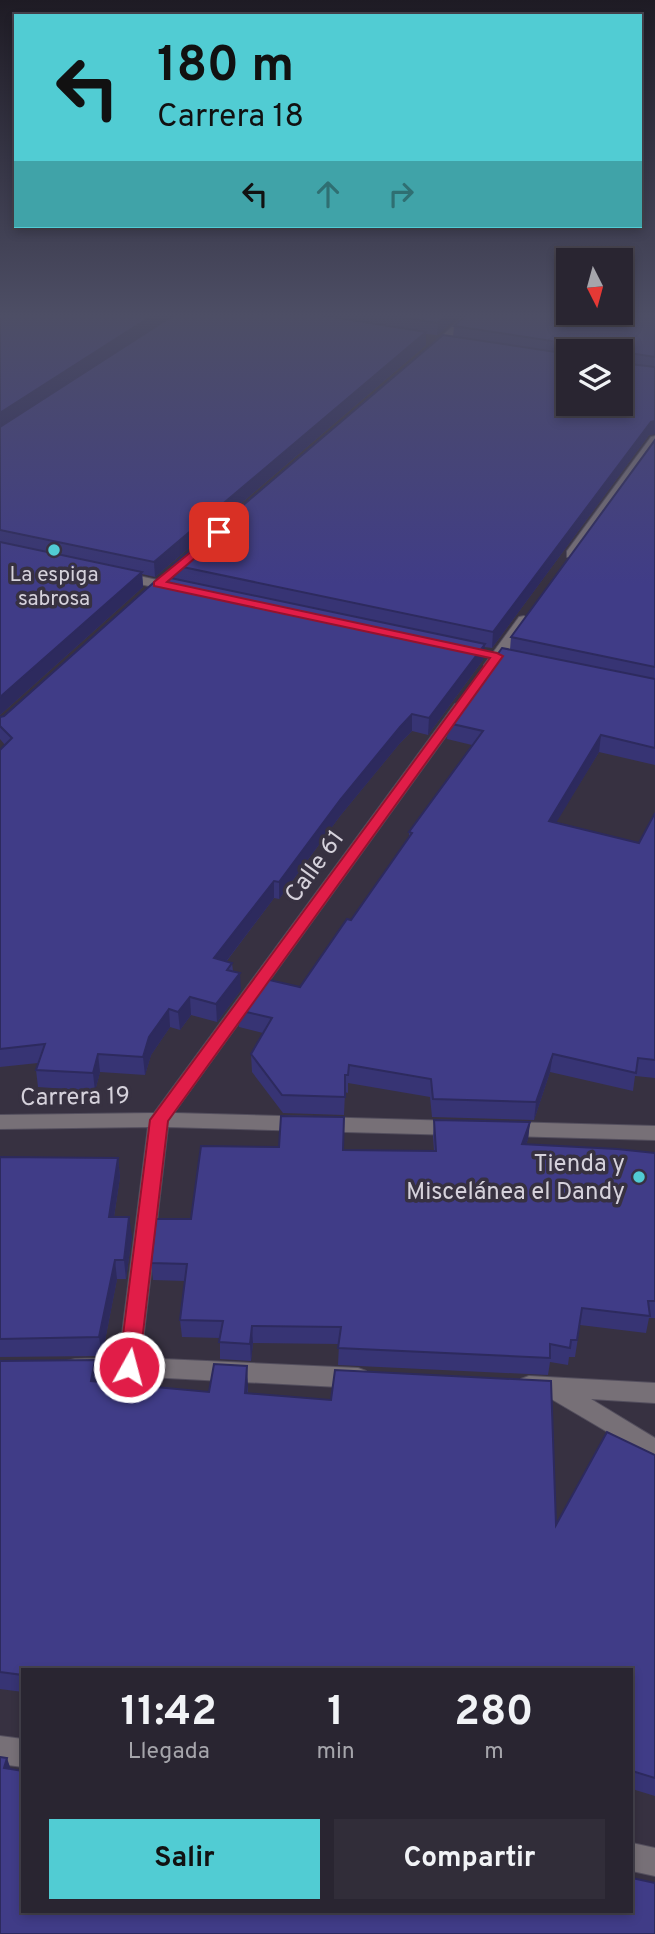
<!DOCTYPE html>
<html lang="es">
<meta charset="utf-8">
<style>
body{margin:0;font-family:Overpass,sans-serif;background:#312d39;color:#f1f3f6;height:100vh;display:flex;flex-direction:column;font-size:26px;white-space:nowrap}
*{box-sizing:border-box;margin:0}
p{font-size:23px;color:#a5a5ab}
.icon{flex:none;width:38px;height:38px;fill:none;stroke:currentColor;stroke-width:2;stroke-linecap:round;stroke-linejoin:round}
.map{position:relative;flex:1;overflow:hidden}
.sheet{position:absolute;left:21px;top:1668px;width:612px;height:245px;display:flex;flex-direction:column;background:#292531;border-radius:0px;box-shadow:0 4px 10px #0003,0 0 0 2px #45424d}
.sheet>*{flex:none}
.hud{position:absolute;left:14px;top:14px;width:628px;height:214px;border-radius:0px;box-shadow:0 4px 10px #0003,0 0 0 2px #45424d;background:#51ccd3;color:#111;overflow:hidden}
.needle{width:46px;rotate:174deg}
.controls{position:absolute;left:556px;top:248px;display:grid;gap:14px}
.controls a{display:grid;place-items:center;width:77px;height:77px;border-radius:0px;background:#292531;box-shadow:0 4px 10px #0003,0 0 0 2px #45424d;font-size:35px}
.pin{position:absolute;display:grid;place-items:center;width:60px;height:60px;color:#fff;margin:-30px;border-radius:14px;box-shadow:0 4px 10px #0006}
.me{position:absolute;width:77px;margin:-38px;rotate:7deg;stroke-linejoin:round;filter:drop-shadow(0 0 5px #0008)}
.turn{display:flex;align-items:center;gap:24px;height:147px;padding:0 28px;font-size:32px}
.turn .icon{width:91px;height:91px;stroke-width:2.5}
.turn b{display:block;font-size:49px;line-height:60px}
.lanes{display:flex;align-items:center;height:66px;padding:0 28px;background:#0003;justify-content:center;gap:35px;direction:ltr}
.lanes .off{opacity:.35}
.eta{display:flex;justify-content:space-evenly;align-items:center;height:119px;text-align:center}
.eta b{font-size:42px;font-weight:700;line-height:49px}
.cta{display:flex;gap:14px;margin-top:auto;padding:14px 28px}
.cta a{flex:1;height:80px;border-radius:0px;background:#51ccd3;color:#111;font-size:28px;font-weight:700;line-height:80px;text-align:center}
.cta a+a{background:#312d39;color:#f1f3f6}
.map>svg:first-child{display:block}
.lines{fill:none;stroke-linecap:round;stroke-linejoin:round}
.minor-casing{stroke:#534e5d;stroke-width:2}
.minor{fill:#777077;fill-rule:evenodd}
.wall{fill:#373474;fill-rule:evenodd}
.shaded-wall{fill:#2d2a5e}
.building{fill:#403c87;stroke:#2d2a5e;stroke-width:2}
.route{fill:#e11d48;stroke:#92132f;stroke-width:2}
.poi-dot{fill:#51ccd3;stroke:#373141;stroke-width:2.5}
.labels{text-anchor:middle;stroke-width:7;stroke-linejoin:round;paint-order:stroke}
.far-poi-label{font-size:21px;fill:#d5d1db;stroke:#373141}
.street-label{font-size:24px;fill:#d5d1db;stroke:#373141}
.poi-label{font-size:24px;fill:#d5d1db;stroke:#373141;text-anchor:end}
</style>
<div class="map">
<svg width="655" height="1934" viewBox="0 0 655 1934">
<rect width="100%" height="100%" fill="#373141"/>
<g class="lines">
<defs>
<g id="minor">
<path d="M467,313H477L434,353H428V349Z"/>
<path d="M655,436V447L575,557H567V551L651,437Z"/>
<path d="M121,572L180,585L182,588L176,592L117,579L115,576Z"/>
<path d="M524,616L531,620L494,671H484V665L519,617Z"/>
<path d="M460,703L467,707L174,1113L456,1121L463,1123L466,1128L463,1133L456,1135L168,1127L141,1358L358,1368L366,1371L369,1378L366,1385L358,1388L129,1376L75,1377L67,1375L64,1368L67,1361L75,1359L119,1358L148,1127L0,1129V1115L154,1113L455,704Z"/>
<path d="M505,1122L655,1126V1140L505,1136L498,1134L495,1129L498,1124Z"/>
<path d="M529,1376L655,1383V1403L591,1399L655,1438V1460L548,1397L521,1393L518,1386L521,1379Z"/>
<path d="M0,1736L23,1739V1767L0,1764Z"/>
<path d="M632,1843L655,1848V1876L632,1871Z"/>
</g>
</defs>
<use href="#minor" class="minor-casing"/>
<use href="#minor" class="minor"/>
</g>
<g class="wall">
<path d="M0,313L80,376L177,313H463L437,335L426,334V345L155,577L142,574L143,587L0,715Z"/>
<path d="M655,313V434L649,435L492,648L484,647L483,660L428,735L412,731L400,743L340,816L279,899L274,898L226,962L232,963L233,971L241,990L217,1022L191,1015L180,1030L170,1027L151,1055L145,1075L100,1072L95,1091L38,1087L36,1070L38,1063L0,1067V750L5,745L0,739V726L4,716L174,578L173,565L453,337L454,326ZM569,352H621L569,404Z"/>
<path d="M655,440V765L599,752L556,822L639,843L655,813V1078L635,1076L633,1091L550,1072L534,1120L432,1117L430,1097L348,1083V1093L345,1092L344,1115L283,1113L252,1072L251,1054L263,1033L239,1027L238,1010L300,987L351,920L409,837V832L472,745L447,739L448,723L510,650L511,637Z"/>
<path d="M434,1120L530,1122L528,1139L526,1145L655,1153V1318H649L646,1333L580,1325L575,1357H569L568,1365L550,1362L548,1375L338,1365L339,1344L253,1343L251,1361L220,1359V1338L182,1337L180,1320L185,1281L153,1280L151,1263L191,1219L344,1150L434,1151L433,1137Z"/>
<path d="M0,1157L118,1158L120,1177L114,1217L132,1236L126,1279H117L102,1356L0,1357Z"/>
<path d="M95,1360L97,1381L209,1392L248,1385V1393L556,1525L655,1455V1796L632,1789V1670H23V1692L0,1689V1361Z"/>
</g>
<g class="shaded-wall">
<path d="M156,313H176L0,428V413Z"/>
<path d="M449,313H463L437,335L438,323Z"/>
<path d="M426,332V345L155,577L154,562Z"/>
<path d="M655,421V434L649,435L492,648L493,632L651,422Z"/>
<path d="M142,572L143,587L0,715V697Z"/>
<path d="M485,644L483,660L428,735L429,718Z"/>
<path d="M412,714V731L400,743L340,816L279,899V882L340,800L400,727Z"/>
<path d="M601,735L599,752L547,838L549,821Z"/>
<path d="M274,881V898L215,976L214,958Z"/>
<path d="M240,973L241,990L217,1022L216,1004Z"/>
<path d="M190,997L191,1015L180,1030L178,1012Z"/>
<path d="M169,1009L170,1027L151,1055L145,1075L143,1057L149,1037Z"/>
<path d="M98,1054L100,1072L95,1091L93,1073Z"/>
<path d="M553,1054L550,1072L534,1120L536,1102Z"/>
<path d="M530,1122L528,1139L520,1161L522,1144Z"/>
<path d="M118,1158L120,1177L111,1236L109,1217Z"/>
<path d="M129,1217L132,1236L126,1279L124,1260Z"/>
<path d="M115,1260L117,1279L102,1356L99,1337Z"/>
<path d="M252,1326L253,1343L251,1361L250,1344Z"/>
<path d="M95,1360L98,1379L94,1399L91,1381Z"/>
<path d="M247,1366L248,1385L246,1411L245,1393Z"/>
<path d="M7,1758L13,1776L4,1768Z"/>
</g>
<g class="building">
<path d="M0,313H156L0,413Z"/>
<path d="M177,313H308L426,332L154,562L0,530V427Z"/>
<path d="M373,313H449L438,323Z"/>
<path d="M468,313H655V357L623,352L621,353V352H572V344L454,326Z"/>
<path d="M443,335L569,354V404H621V359L622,363L655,367V421L651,422L493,632L173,565Z"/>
<path d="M655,440V667L511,637Z"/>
<path d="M0,542L142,572L0,697Z"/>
<path d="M161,576L485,644L429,718L412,714L400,727L340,800L279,882L274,881L214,958L232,963L227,970L240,973L216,1004L190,997L178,1012L169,1009L149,1037L143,1057L98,1054L93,1073L36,1070L45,1044L0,1049V750L12,738L0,726V717L4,716Z"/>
<path d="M502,648L655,679V748L601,735L549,821L639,843L655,813V1060L638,1058L636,1073L553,1054L536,1102L433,1099L431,1079L349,1065L348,1075H345V1097L282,1095L251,1054L272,1018L238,1010L261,978L300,987L347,919L351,920L412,833L409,832L483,731L448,723Z"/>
<path d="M281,1116L344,1117L343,1150L436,1151L434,1120L530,1122L522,1144L617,1149L655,1153V1301H648L650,1316L582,1308L577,1340H571L570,1348L550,1344V1358L338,1348L341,1327L252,1326L250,1344L219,1342L223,1321L180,1320L187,1264L151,1263L156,1219H191L201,1146L279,1147Z"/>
<path d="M0,1157L118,1158L109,1217H129L124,1260H115L99,1337L0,1339Z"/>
<path d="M95,1360L91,1381L209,1392L214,1364L247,1366L245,1393L331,1400L335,1370L551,1381L556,1525L607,1432L655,1455V1778L632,1771V1670H23V1675L0,1672V1361Z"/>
<path d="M0,1757L7,1758L4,1768L23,1771V1911H632V1878L655,1883V1934H0Z"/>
</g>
<linearGradient id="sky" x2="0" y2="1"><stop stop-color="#1e1b24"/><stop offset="0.54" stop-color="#4d4e65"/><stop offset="1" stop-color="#4d4e65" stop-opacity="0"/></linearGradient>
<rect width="655" height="584" fill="url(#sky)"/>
<path class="route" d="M219,529L225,532L223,534L167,582L497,653L503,656L168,1121L139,1367L136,1373L129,1375L122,1373L119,1367L150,1120L490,658L154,586V582Z"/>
<g class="poi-dot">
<circle cx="54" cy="550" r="7"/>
<circle cx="639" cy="1177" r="7"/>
</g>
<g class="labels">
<g class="far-poi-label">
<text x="54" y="581">La espiga<tspan x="54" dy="24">sabrosa</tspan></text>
</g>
<g class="street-label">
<text transform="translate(314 866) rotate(-54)" y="8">Calle 61</text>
<text transform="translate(75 1096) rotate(-1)" y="8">Carrera 19</text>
</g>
<g class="poi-label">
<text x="625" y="1171">Tienda y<tspan x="625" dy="28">Miscelánea el Dandy</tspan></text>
</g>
</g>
</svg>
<div class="controls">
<a><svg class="needle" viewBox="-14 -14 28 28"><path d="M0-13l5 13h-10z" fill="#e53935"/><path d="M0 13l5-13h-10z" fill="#a5a5ab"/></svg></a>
<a><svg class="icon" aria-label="layers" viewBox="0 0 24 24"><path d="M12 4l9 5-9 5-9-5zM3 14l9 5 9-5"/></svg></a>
</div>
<div class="pin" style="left:219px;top:532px;background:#d93025"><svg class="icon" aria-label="arrive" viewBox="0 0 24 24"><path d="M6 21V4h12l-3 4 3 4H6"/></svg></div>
<svg class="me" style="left:129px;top:1367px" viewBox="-20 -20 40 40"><circle r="17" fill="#e11d48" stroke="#fff" stroke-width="3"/><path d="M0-11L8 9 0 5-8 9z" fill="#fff"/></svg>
<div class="hud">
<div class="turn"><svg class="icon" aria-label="left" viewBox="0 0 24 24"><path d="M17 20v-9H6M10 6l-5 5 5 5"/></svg><div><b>180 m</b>Carrera 18</div></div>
<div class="lanes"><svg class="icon" aria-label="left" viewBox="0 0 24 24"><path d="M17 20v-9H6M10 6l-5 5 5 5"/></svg><svg class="icon off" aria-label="ahead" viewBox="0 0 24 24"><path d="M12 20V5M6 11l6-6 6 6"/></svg><svg class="icon off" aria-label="right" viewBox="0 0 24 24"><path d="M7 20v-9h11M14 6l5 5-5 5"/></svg></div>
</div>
<section class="sheet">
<div class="eta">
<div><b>11:42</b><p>Llegada</p></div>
<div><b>1</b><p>min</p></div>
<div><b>280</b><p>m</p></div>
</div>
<div class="cta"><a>Salir</a><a>Compartir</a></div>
</section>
</div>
